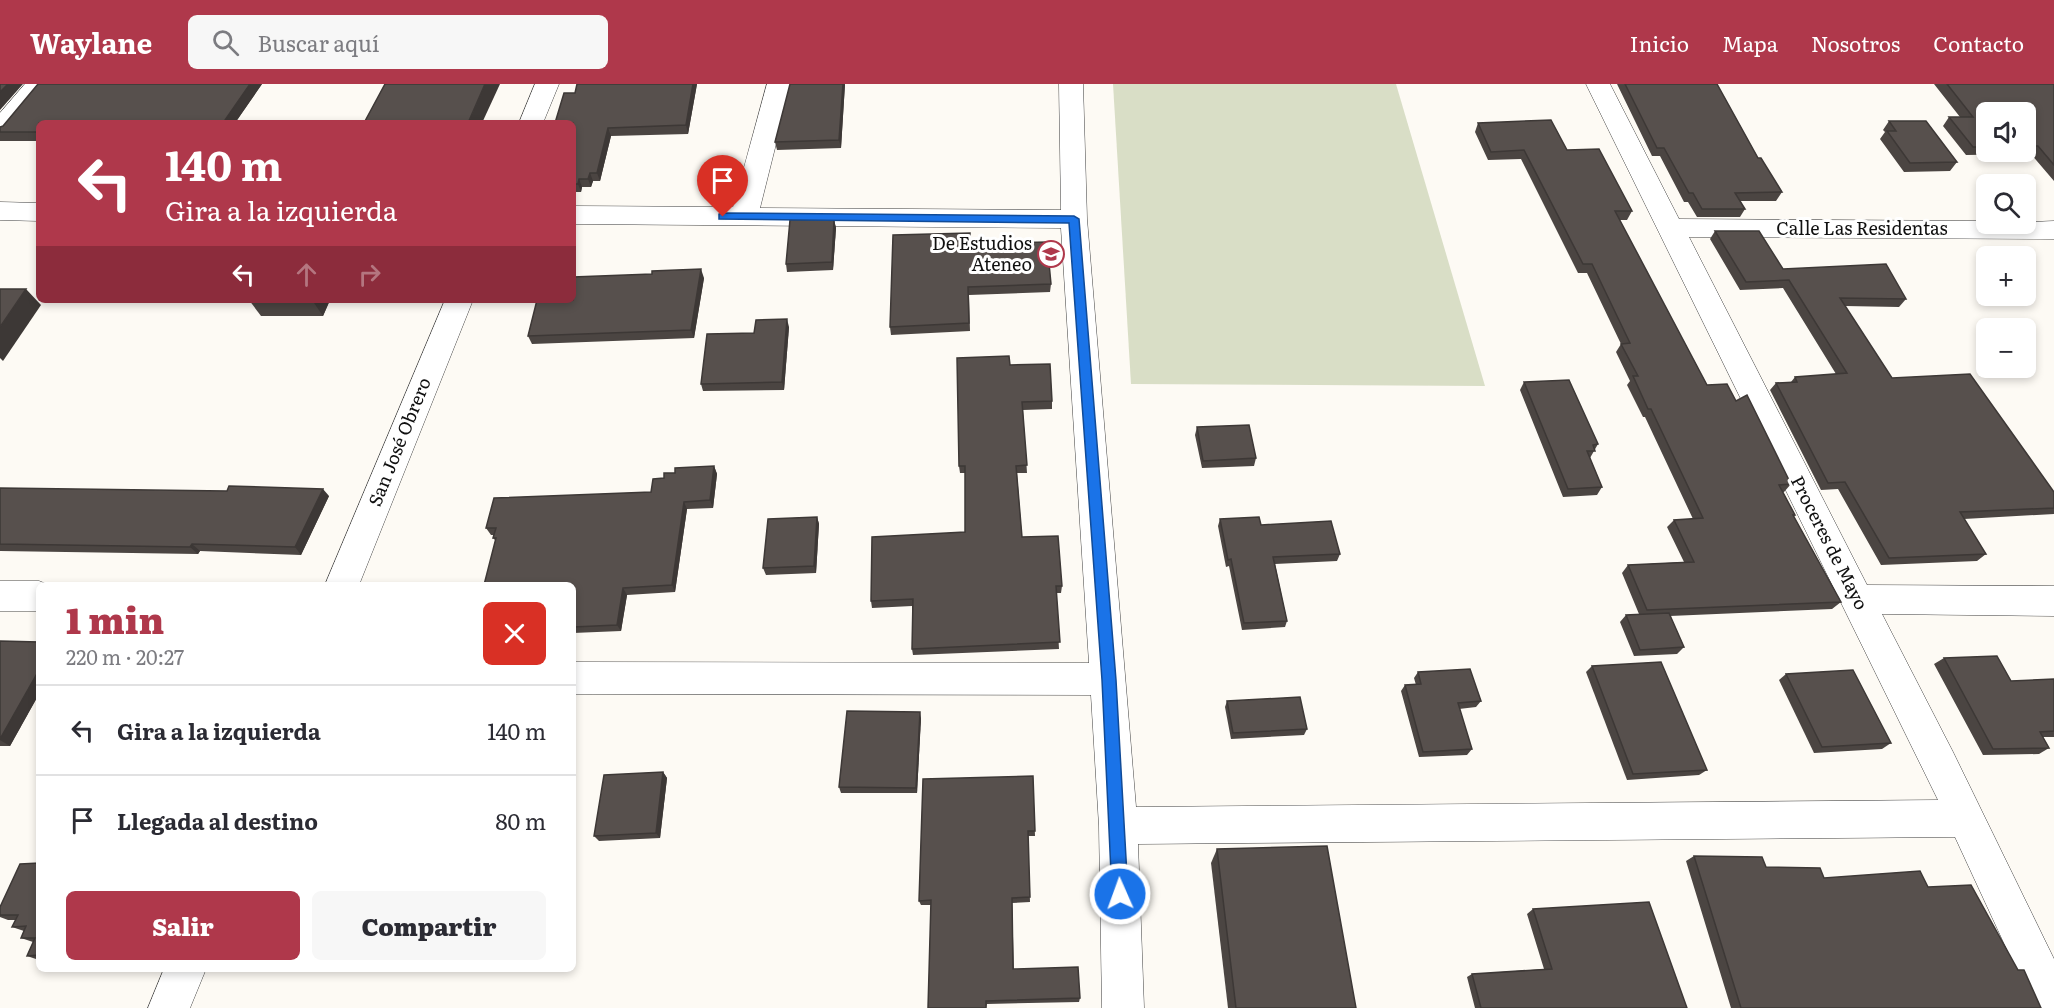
<!DOCTYPE html>
<html lang="es">
<meta charset="utf-8">
<style>
body{margin:0;font-family:Literata,serif;background:#f7f7f7;color:#2b2b33;height:100vh;display:flex;flex-direction:column;font-size:22px;white-space:nowrap}
*{box-sizing:border-box;margin:0}
p{font-size:20px;color:#7c7c81}
.icon{flex:none;width:33px;height:33px;fill:none;stroke:currentColor;stroke-width:2;stroke-linecap:round;stroke-linejoin:round}
.map{position:relative;flex:1;overflow:hidden}
.details{position:absolute;left:36px;top:498px;width:540px;height:390px;display:flex;flex-direction:column;background:#fff;border-radius:9px;box-shadow:0 3px 9px #0003}
.details>*{flex:none}
.banner{position:absolute;left:36px;top:36px;width:540px;height:183px;border-radius:9px;box-shadow:0 3px 9px #0003;background:#af384b;color:#fff;overflow:hidden}
.fabs{position:absolute;left:1976px;top:18px;display:grid;gap:12px}
.fabs a{display:grid;place-items:center;width:60px;height:60px;border-radius:9px;background:#fff;box-shadow:0 3px 9px #0003;font-size:30px}
.pin{position:absolute;display:grid;place-items:center;width:51px;height:51px;color:#fff;margin:-62px -26px;border-radius:50% 50% 50% 0;rotate:-45deg;box-shadow:0 0 6px #0007}
.pin .icon{rotate:45deg}
.me{position:absolute;width:66px;margin:-33px;rotate:358deg;stroke-linejoin:round;filter:drop-shadow(0 0 4px #0008)}
.turn{display:flex;align-items:center;gap:21px;height:126px;padding:0 30px;font-size:27px}
.turn .icon{width:78px;height:78px;stroke-width:2.5}
.turn b{display:block;font-size:42px;line-height:51px}
.lanes{display:flex;align-items:center;height:57px;padding:0 30px;background:#0003;justify-content:center;gap:30px;direction:ltr}
.lanes .off{opacity:.35}
.round{display:grid;place-items:center;flex:none;width:63px;height:63px;border-radius:9px;background:#f7f7f7}
.head{display:flex;align-items:center;justify-content:space-between;height:102px;padding:0 30px}
h1{font-size:36px;font-weight:800;line-height:45px;color:#af384b}
.primary-button{display:flex;gap:12px;margin-top:auto;padding:12px 30px}
.primary-button a{flex:1;height:69px;border-radius:9px;background:#af384b;color:#fff;font-size:24px;font-weight:800;line-height:69px;text-align:center}
.primary-button a+a{background:#f7f7f7;color:#2b2b33}
ul{padding:0;list-style:none}
li{display:flex;align-items:center;gap:18px;height:90px;padding:0 30px;border-top:2px solid #e1e1e2}
li div{flex:1}
li b{display:block;font-size:22px}
li em{font-style:normal}
header{display:flex;align-items:center;gap:36px;box-sizing:border-box;height:84px;padding:0 30px;background:#af384b;color:#fff}
header strong{font-size:28px}
nav{display:flex;gap:33px;margin-inline-start:auto;font-size:21px}
.search{width:420px;height:54px;background:#f7f7f7;display:flex;align-items:center;gap:15px;box-sizing:border-box;padding:0 21px;border-radius:9px;color:#7c7c81;font-size:22px}
.map>svg:first-child{display:block}
.cemetery{fill:#d9dec6}
.lines{fill:none;stroke-linecap:round;stroke-linejoin:round}
.minor-casing{stroke:#434343;stroke-width:1}
.minor{fill:#fff;fill-rule:evenodd}
.wall{fill:#4b4542;fill-rule:evenodd}
.shaded-wall{fill:#3d3836}
.building{fill:#57504d;stroke:#3d3836;stroke-width:1.5}
.route{fill:#1a73e8;stroke:#114b97;stroke-width:1.5}
.labels{text-anchor:middle;stroke-width:6;stroke-linejoin:round;paint-order:stroke}
.street-label{font-size:18px;fill:#101010;stroke:#fff}
.poi-label{font-size:18px;fill:#101010;stroke:#fff;text-anchor:end}
</style>
<header>
<strong>Waylane</strong>
<div class="search"><svg class="icon" aria-label="search" viewBox="0 0 24 24"><circle cx="10" cy="10" r="6"/><path d="M15 15l6 6"/></svg>Buscar aquí</div>
<nav><a>Inicio</a><a>Mapa</a><a>Nosotros</a><a>Contacto</a></nav>
</header>
<div class="map">
<svg width="2054" height="924" viewBox="0 0 2054 924">
<rect width="100%" height="100%" fill="#fdfaf4"/>
<path class="cemetery" d="M1113,0H1396L1485,302L1131,300Z"/>
<g class="lines">
<defs>
<g id="minor">
<path d="M25,0H50L9,50L0,53V29Z"/>
<path d="M535,0H559L543,39H519Z"/>
<path d="M767,0H791L760,124L1061,126L1059,0H1083L1087,135L1136,723L1938,716L1586,0H1610L1679,135L1986,137V140L2054,137V155L1689,153L1867,501L2054,502V532L1882,530L1953,668L2054,875V924H2034L1955,753L1138,760L1144,924H1102L1099,742L1091,611L573,610V578L1089,579L1061,144L573,140V122L733,123Z"/>
<path d="M0,118L39,119V137L0,136Z"/>
<path d="M445,216H473L359,501H325Z"/>
<path d="M0,497H39L49,501H39V527H0Z"/>
<path d="M164,885H206L190,924H148Z"/>
</g>
</defs>
<use href="#minor" class="minor-casing"/>
<use href="#minor" class="minor"/>
</g>
<g class="wall">
<path d="M262,0L235,39H39V57H0V43Z"/>
<path d="M577,0H697L688,50L611,52L600,97H593L591,103H582L581,108H573V39L575,9Z"/>
<path d="M845,0L841,64L777,66L775,58Z"/>
<path d="M1617,0H1717L1758,74L1782,108L1776,117H1740L1745,125L1740,133H1697L1688,118H1684L1660,72H1652Z"/>
<path d="M1934,0H2054V97L2031,70L1966,71L1943,42L1949,33H1960ZM1986,28H2025V68H1986Z"/>
<path d="M1889,37L1957,78L1950,87L1904,88L1880,55L1885,48L1883,46Z"/>
<path d="M1478,39L1567,66L1632,127L1627,136H1619L1707,301L1736,317L1791,400L1784,408H1783L1795,431L1794,433L1841,518L1832,525L1670,532L1684,563L1677,570L1634,572L1620,538L1626,531L1639,530L1622,489L1628,481L1684,478L1667,443L1674,436L1693,435L1645,333H1643L1627,301L1630,297L1616,268L1621,260L1587,189H1578L1521,75L1488,76L1475,48Z"/>
<path d="M834,136L836,144L833,186L787,188L786,180Z"/>
<path d="M1715,147L1783,185L1906,215L1899,223L1845,222L1892,294L2054,408V430L1964,435L1986,470L1977,477L1881,481L1838,405L1821,406L1770,306L1776,299L1791,298L1795,293L1836,290L1783,204L1740,206L1710,155Z"/>
<path d="M971,160L1051,200L1050,208L969,211L970,247L891,251L890,243Z"/>
<path d="M704,194L694,254L532,260L528,252Z"/>
<path d="M249,216H330L323,232H261Z"/>
<path d="M789,243L784,306L703,307L701,300L754,249Z"/>
<path d="M1010,281L1052,317V325L1023,326L1027,389H1017L1022,453L1062,502L1061,509H1056L1059,565L913,571L912,565V522L872,524L871,517L965,448V389H960L959,382Z"/>
<path d="M1524,298L1598,360L1590,374L1602,403L1597,411L1563,413L1520,306Z"/>
<path d="M1197,343L1256,374L1254,382L1202,384L1195,351Z"/>
<path d="M714,382L717,390L713,424L687,425L675,508L627,511L621,547L573,549V501L495,456L493,454L494,451H491L486,444L651,408L664,394L675,389Z"/>
<path d="M0,404L329,412L301,471L200,467L198,470L0,467Z"/>
<path d="M817,433L819,440L816,489L766,491L763,484Z"/>
<path d="M1220,435L1261,441L1340,470L1337,477L1275,480L1287,537L1285,543L1242,546L1229,482L1226,483L1218,442Z"/>
<path d="M0,557L39,558V610L10,662H0Z"/>
<path d="M1944,574L2011,597L2054,595V653H2043L2049,664L2039,670L1983,671L1934,580Z"/>
<path d="M1592,582L1707,686L1699,691L1627,696L1586,588Z"/>
<path d="M1418,588L1481,617L1476,623L1459,625L1472,665L1467,671L1419,673L1401,607L1405,601H1416L1414,594Z"/>
<path d="M1786,590L1891,659L1882,665L1814,669L1779,596Z"/>
<path d="M1227,617L1307,645L1304,651L1231,655L1225,623Z"/>
<path d="M921,634L917,709H841L839,703Z"/>
<path d="M663,688L667,694L660,754L599,757L594,752Z"/>
<path d="M1033,692L1035,752H1028L1030,818L1012,819L1014,885L1080,914L1079,918L987,920L986,924H928L931,821H921L919,817Z"/>
<path d="M1217,765L1356,924H1228L1211,779Z"/>
<path d="M1694,772L1766,783L1824,794L1928,803L2018,886L2041,924H1731L1686,777Z"/>
<path d="M39,779V876L27,872L33,858L21,854L24,847L12,843L16,836H8L0,833V823Z"/>
<path d="M1533,825L1687,924H1475L1467,893L1472,890L1544,885L1527,830Z"/>
</g>
<g class="shaded-wall">
<path d="M8,0H23L0,26V8Z"/>
<path d="M250,0H262L235,39H223Z"/>
<path d="M485,0H500L482,39H468Z"/>
<path d="M693,0H697L688,50L686,41Z"/>
<path d="M843,0H845L841,64L839,56Z"/>
<path d="M608,44L611,52L600,97L597,89Z"/>
<path d="M590,89L593,97L591,103L588,95Z"/>
<path d="M579,95L582,103L581,108L578,100Z"/>
<path d="M834,136L836,144L833,186L832,178Z"/>
<path d="M701,185L704,194L694,254L691,246Z"/>
<path d="M26,205L41,221L3,277L0,274V243Z"/>
<path d="M312,216H330L323,232Z"/>
<path d="M787,235L789,243L784,306L782,298Z"/>
<path d="M714,382L717,390L713,424L710,416Z"/>
<path d="M323,405L329,412L301,471L295,463Z"/>
<path d="M684,418L687,425L675,508L672,501Z"/>
<path d="M817,433L819,440L816,489L814,482Z"/>
<path d="M192,460L200,467L198,470L190,463Z"/>
<path d="M623,504L627,511L621,547L617,541Z"/>
<path d="M39,586V610L10,662L0,656V655Z"/>
<path d="M920,628L921,634L917,709L916,704Z"/>
<path d="M663,688L667,694L660,754L656,749Z"/>
</g>
<g class="building">
<path d="M0,0H8L0,8Z"/>
<path d="M38,0H250L223,39H39V48H0V43L3,42Z"/>
<path d="M385,0H485L468,39H364Z"/>
<path d="M577,0H693L686,41L608,44L597,89H590L588,95H579L578,100H573V39H555L564,9H575Z"/>
<path d="M790,0H843L839,56L775,58Z"/>
<path d="M1625,0H1717L1758,74H1761L1782,108L1735,109L1745,125H1702L1693,109H1689L1664,64H1657Z"/>
<path d="M1947,0H2054V81L2038,62H2025V28H1986V63H1973L1949,33H1973Z"/>
<path d="M1551,36L1567,66L1599,65L1632,127H1615L1707,301L1727,300L1736,317L1747,311L1791,400L1779,401L1795,431H1793L1841,518L1647,526L1628,481L1694,478L1674,436L1703,434L1651,325H1648L1633,292H1638L1621,260L1630,259L1592,180H1583L1524,66L1491,68L1478,39Z"/>
<path d="M1889,37H1926L1957,78L1910,79L1887,47H1896Z"/>
<path d="M790,136H834L832,178L786,180Z"/>
<path d="M1715,147H1759L1783,185L1886,180L1906,215L1840,214L1892,294L1970,290L2054,408V424L1960,428L1986,470L1889,474L1845,398L1828,399L1776,299L1797,298L1795,293L1847,289L1789,196L1746,198Z"/>
<path d="M970,149V160L1047,158L1051,200L968,203L969,239L890,243L893,151Z"/>
<path d="M701,185L691,246L528,252L537,216H573V193L652,190V187Z"/>
<path d="M0,205H26L0,243Z"/>
<path d="M249,216H312L249,217Z"/>
<path d="M787,235L782,298L701,300L707,250L754,249L756,236Z"/>
<path d="M1009,272L1010,281L1050,280L1052,317L1022,318L1027,381L1016,382L1022,453L1058,452L1062,502H1056L1060,558L912,565L913,515L871,517L872,453L965,448V382H959L957,274Z"/>
<path d="M1569,296L1598,360L1593,361L1595,367H1587L1602,403L1568,405L1524,298Z"/>
<path d="M1249,341L1256,374L1203,377L1197,343Z"/>
<path d="M714,382L710,416L684,418L672,501L623,504L617,541L573,543V501H484L496,454H493L496,444H486L494,414L651,408L653,395L664,394V389H675V384Z"/>
<path d="M229,402L323,405L295,463L192,460L190,463L0,460V404L227,407Z"/>
<path d="M817,433L814,482L763,484L768,435Z"/>
<path d="M1259,433L1261,441L1331,437L1340,470L1273,473L1287,537L1244,539L1231,475L1228,476L1220,435Z"/>
<path d="M1669,529L1684,563L1640,566L1626,531Z"/>
<path d="M0,557L39,558V586L0,655Z"/>
<path d="M1997,572L2011,597L2054,595V647L2040,648L2049,664L1993,665L1944,574Z"/>
<path d="M1661,578L1707,686L1633,690L1592,582Z"/>
<path d="M1470,585L1481,617L1458,619L1472,665L1423,668L1405,601L1421,600L1418,588Z"/>
<path d="M1853,586L1891,659L1822,663L1786,590Z"/>
<path d="M1300,613L1307,645L1233,649L1227,617Z"/>
<path d="M847,627L920,628L916,704L839,703Z"/>
<path d="M663,688L656,749L594,752L604,691Z"/>
<path d="M1033,692L1035,747H1028L1030,813L1012,814L1013,885L1078,883L1080,914L986,917V924H928L931,816L919,817L923,695Z"/>
<path d="M1327,762L1356,924H1236L1217,765Z"/>
<path d="M1694,772L1762,773L1766,783L1820,784L1824,794L1920,787L1928,803L1971,801L2018,886H2024L2041,924H1741Z"/>
<path d="M39,779V871L27,872L35,854H21L26,842L12,843L18,831H0V823L20,780Z"/>
<path d="M1649,818L1687,924H1481L1472,890L1552,885L1533,825Z"/>
</g>
<path class="route" d="M723,129L1074,132L1079,135L1116,596L1128,810L1126,816L1120,819L1114,816L1112,810L1102,596L1069,139L719,135V130Z"/>
<defs>
<symbol id="school-ring" viewBox="-11 -11 22 22"><circle r="9.5" fill="#fff" stroke="#af384b" stroke-width="1.5"/><path d="M0-5L7-2L0 1L-7-2ZM-4 1L0 2.5L4 1V4Q0 6-4 4Z" fill="#af384b"/></symbol>
</defs>
<g fill-rule="evenodd">
<use href="#school-ring" x="1036" y="155" width="30" height="30"/>
</g>
<g class="labels">
<g class="street-label">
<text x="1862" y="151">Calle Las Residentas</text>
<text transform="translate(400 358) rotate(-68)" y="6">San José Obrero</text>
<text transform="translate(1829 459) rotate(63)" y="6">Proceres de Mayo</text>
</g>
<g class="poi-label">
<text x="1032" y="166">De Estudios<tspan x="1032" dy="21">Ateneo</tspan></text>
</g>
</g>
</svg>
<div class="fabs">
<a><svg class="icon" aria-label="sound" viewBox="0 0 24 24"><path d="M4 9h4l5-4v14l-5-4H4zM17 9q2 3 0 6"/></svg></a>
<a><svg class="icon" aria-label="search" viewBox="0 0 24 24"><circle cx="10" cy="10" r="6"/><path d="M15 15l6 6"/></svg></a>
<a>+</a>
<a>−</a>
</div>
<div class="pin" style="left:723px;top:133px;background:#d93025"><svg class="icon" aria-label="arrive" viewBox="0 0 24 24"><path d="M6 21V4h12l-3 4 3 4H6"/></svg></div>
<svg class="me" style="left:1120px;top:810px" viewBox="-20 -20 40 40"><circle r="17" fill="#1a73e8" stroke="#fff" stroke-width="3"/><path d="M0-11L8 9 0 5-8 9z" fill="#fff"/></svg>
<div class="banner">
<div class="turn"><svg class="icon" aria-label="left" viewBox="0 0 24 24"><path d="M17 20v-9H6M10 6l-5 5 5 5"/></svg><div><b>140 m</b>Gira a la izquierda</div></div>
<div class="lanes"><svg class="icon" aria-label="left" viewBox="0 0 24 24"><path d="M17 20v-9H6M10 6l-5 5 5 5"/></svg><svg class="icon off" aria-label="ahead" viewBox="0 0 24 24"><path d="M12 20V5M6 11l6-6 6 6"/></svg><svg class="icon off" aria-label="right" viewBox="0 0 24 24"><path d="M7 20v-9h11M14 6l5 5-5 5"/></svg></div>
</div>
<section class="details">
<div class="head"><div><h1>1 min</h1><p>220 m · 20:27</p></div><a class="round" style="background:#d93025;color:#fff"><svg class="icon" aria-label="close" viewBox="0 0 24 24"><path d="M6 6l12 12M18 6L6 18"/></svg></a></div>
<ul>
<li><svg class="icon" aria-label="left" viewBox="0 0 24 24"><path d="M17 20v-9H6M10 6l-5 5 5 5"/></svg><div><b>Gira a la izquierda</b></div><em>140 m</em></li>
<li><svg class="icon" aria-label="arrive" viewBox="0 0 24 24"><path d="M6 21V4h12l-3 4 3 4H6"/></svg><div><b>Llegada al destino</b></div><em>80 m</em></li>
</ul>
<div class="primary-button"><a>Salir</a><a>Compartir</a></div>
</section>
</div>
